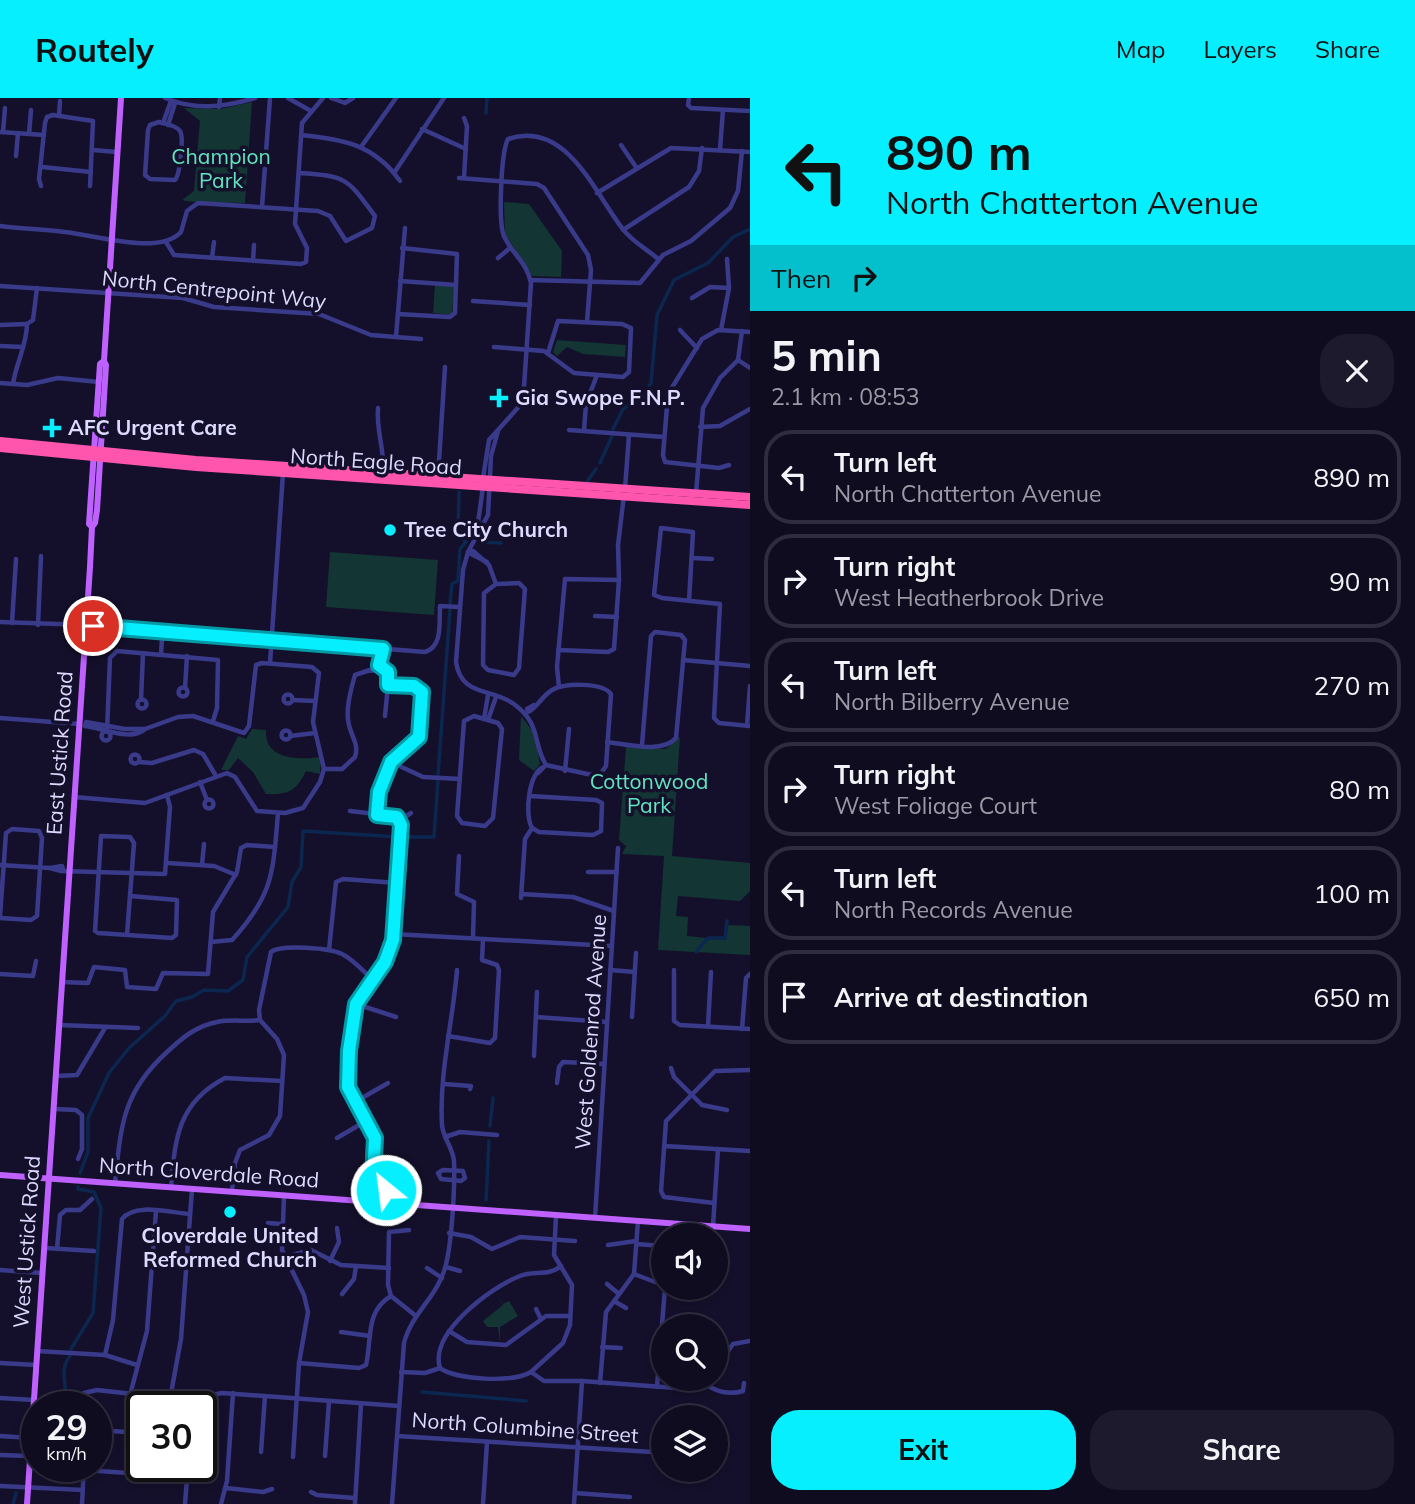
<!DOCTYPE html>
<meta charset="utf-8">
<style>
body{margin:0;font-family:Mulish,sans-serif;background:#1d1a2d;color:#f1f3f6;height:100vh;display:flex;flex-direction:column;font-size:26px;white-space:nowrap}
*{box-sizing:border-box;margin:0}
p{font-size:23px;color:#9b9ba5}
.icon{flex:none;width:38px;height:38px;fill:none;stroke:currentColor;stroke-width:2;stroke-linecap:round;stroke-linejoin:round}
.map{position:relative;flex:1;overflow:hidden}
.panel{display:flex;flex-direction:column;background:#0f0c20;width:665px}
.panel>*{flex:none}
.top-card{background:#06efff;color:#111;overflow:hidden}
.controls{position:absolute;left:651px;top:1125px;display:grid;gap:14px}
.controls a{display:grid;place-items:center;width:77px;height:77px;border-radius:50%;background:#0f0c20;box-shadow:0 4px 10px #0003,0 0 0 2px #2f2c3e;font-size:35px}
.speed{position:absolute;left:21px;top:1293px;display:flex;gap:14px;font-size:35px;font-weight:700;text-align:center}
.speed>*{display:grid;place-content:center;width:91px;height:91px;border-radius:50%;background:#0f0c20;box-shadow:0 4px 10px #0003,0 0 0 2px #2f2c3e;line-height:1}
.speed small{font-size:18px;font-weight:400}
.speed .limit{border:4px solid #111;border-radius:10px;background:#fff;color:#111}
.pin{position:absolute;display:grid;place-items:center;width:60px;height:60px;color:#fff;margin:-30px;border:4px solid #fff;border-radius:50%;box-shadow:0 2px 7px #0007}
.me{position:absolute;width:77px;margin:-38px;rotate:331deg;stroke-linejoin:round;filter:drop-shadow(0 0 5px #0008)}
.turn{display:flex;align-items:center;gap:24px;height:147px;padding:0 21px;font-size:32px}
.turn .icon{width:91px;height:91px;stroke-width:2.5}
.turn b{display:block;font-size:49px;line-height:60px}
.then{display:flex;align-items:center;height:66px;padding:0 21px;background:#0003;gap:14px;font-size:26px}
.round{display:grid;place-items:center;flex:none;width:74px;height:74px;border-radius:28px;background:#1d1a2d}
.head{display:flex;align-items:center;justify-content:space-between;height:119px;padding:0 21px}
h1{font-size:42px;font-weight:700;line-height:52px}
.primary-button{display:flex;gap:14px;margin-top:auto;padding:14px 21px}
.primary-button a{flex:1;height:80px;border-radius:28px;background:#06efff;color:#111;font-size:28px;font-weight:700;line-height:80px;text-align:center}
.primary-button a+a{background:#1d1a2d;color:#f1f3f6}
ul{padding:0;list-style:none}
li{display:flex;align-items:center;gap:21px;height:94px;margin:0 14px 10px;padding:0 7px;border:4px solid #2f2c3e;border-radius:28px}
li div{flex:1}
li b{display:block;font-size:26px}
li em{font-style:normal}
header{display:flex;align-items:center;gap:42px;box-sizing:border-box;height:98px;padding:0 35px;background:#06efff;color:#111}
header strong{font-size:33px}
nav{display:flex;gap:38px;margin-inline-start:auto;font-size:24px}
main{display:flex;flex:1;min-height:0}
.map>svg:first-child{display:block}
.green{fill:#133533}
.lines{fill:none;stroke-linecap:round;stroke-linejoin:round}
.canal{stroke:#0b274f;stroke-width:3.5}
.minor{stroke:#3a3a8b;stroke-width:4.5}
.major{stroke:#be61ff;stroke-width:6}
.highway{stroke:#ff55ad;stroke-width:8}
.route-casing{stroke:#049ba6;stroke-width:18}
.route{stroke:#06efff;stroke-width:12}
.poi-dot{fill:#06efff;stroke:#14102b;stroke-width:2.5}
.labels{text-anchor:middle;stroke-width:7;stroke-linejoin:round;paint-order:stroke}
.park-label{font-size:21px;fill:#61e4bf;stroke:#14102b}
.street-label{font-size:21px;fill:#dddaff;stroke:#14102b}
.poi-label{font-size:21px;font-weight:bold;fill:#dddaff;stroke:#14102b;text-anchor:start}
</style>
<header>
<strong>Routely</strong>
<nav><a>Map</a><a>Layers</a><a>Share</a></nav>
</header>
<main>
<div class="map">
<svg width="750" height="1406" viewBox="0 0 750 1406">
<rect width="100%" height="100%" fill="#14102b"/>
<g class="green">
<path d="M252,4L245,105C227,104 196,106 182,102L194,93L200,23L184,10L220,11Z"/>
<path d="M504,104L529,106L562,153L561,179L532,178L505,136Z"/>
<path d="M435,187L454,189L452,217L433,215Z"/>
<path d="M557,242L626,247L625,259L583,256L567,249L557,258L553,254Z"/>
<path d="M330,454L438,462L434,517L326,509Z"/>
<path d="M521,618L535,636L540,666L534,673L519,662Z"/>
<path d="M252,631L266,632C264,662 299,662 321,659L320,676L306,673C296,693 289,697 266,696L253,674L238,660L229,672H221L238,638L246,641Z"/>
<path d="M680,639L672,758L750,765V793L740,803L678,798L676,818L688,819L687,838L726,842L728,827L750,828V857L658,852L664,758L622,756L626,748L619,742L626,649L666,651Z"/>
<path d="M496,1195L503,1206L509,1203L518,1218L500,1229V1244L498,1229H487L483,1223L503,1207Z"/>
</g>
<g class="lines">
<g class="canal">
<path d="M486,15L487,0"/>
<path d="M613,331L623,311L643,298L651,285L657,217L674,182L708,165L733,139L750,131"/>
<path d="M600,365L612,338"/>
<path d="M586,385L596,371"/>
<path d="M481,444L501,445"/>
<path d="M450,505L452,486L458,483L460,451L466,444L458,437L459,394"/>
<path d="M438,677L450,512"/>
<path d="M403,739H434L438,682"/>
<path d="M696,854L708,840H725L727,823"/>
<path d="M490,1028L493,1000"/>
<path d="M80,1075L88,1054V1020L109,975L129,950L165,918L176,903L192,899L204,892L228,893L243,882L247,859L288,809L292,784L301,769L303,733L398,739"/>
<path d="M486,1102L489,1043"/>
<path d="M71,1251L93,1215L101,1110L94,1094L78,1091V1089"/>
<path d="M422,1294L526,1303"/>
<path d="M64,1309C70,1290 57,1274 70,1258"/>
<path d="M13,1406L16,1395"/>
</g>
<g class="minor">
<path d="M165,0C196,13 224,9 255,0"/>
<path d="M288,0L311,13"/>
<path d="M331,0L345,5L353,0"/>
<path d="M689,0L688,7L691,10L750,13"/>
<path d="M219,9L220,0"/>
<path d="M59,18L60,3"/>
<path d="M159,24C165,26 176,27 180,33C184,39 180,77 175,82L150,81L145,77L148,32L150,27Z"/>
<path d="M163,25L171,3"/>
<path d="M168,27L175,5"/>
<path d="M422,31L466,51"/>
<path d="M0,34L44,37"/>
<path d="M3,34L5,10"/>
<path d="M29,36L31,12"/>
<path d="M301,37C342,41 374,46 400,83"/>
<path d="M621,47L636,69"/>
<path d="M361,49L396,0"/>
<path d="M720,51L723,12"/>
<path d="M93,52L117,54"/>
<path d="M16,58L18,35"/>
<path d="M42,69L91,74"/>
<path d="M394,75L444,0"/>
<path d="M459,80L537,86L544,90L588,157L591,172L587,224"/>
<path d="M464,80L467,28L464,20"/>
<path d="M41,88L39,81L45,25L47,19L53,17L93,23L90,88"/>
<path d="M597,95L671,50L750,54"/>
<path d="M262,109L270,0"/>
<path d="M0,128C22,131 44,131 65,134C95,137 159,158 181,134L187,113L198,105L318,113L330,118L346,143L372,130L375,118C347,80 347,78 299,75"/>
<path d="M623,132L689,89L699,73L702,50"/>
<path d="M166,144L174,157L301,166L306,164L307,150L295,126L302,25L323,0"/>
<path d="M212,160L214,144"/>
<path d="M498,160L510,150"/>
<path d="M253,163L254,147"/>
<path d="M530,182L640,185L663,157L691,143L730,110L738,93L742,53"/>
<path d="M400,183L456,187"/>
<path d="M0,188L183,200L214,209L319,216L371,237L421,241"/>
<path d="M692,200L710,189L729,190"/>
<path d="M473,203L530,207"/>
<path d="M398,216L450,219L455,215L457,156L402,150"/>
<path d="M27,226L33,222L37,190"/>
<path d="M0,227L27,226"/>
<path d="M680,232L697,250"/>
<path d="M721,232L729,190L727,161"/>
<path d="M396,239L405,130"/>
<path d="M0,248L23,249"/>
<path d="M494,249L544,253L574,275L623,279L629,274L631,230L622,226L558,223L548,255"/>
<path d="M738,262L750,270"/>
<path d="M0,285L27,287L58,280L99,284"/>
<path d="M13,286C16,265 27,247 27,226"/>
<path d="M378,310C376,333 385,352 383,375"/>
<path d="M700,329L720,328L750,311"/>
<path d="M569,332L664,339"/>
<path d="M498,333L491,358L488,417L468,454L463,472L456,564C461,599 492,590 514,606C542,627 532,644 546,667"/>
<path d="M584,333L586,306L597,277"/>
<path d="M729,367L719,370L665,364L663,357L668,296L702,241L718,232L750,234"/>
<path d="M438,379L445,269"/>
<path d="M483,380L489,342L523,304L531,185C527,164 512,156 504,138C498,124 501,54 508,41C566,21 594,94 622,130C632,144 646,150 658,161"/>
<path d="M625,391L629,337"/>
<path d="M696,396L703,310L720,280L738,262L742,233"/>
<path d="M476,439L483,389"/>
<path d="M468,454L473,453L489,467L496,486L519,485L525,491L519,570L514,577L488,572L483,567L484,495L496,486"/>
<path d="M469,455L487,464"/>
<path d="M693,460L712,461"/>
<path d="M689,503L693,434L661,430L654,497L662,500L720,506L714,620L719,625L750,628"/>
<path d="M595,518L617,519"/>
<path d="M0,524L86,527L425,554C443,548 439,525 440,508L459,509"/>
<path d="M12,525L16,461"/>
<path d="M38,527L41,458"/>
<path d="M558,552L608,554L614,551L619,482L618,447L624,397"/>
<path d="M161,556L162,541"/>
<path d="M683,562L750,568"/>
<path d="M270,565L283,375"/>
<path d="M379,567L388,574V587L383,571"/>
<path d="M377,570L367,573L378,572L383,551"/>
<path d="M559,589L557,569L565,481L619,482"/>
<circle cx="183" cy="594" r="4.5"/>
<path d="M185,590L187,558"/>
<circle cx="288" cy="601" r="4.5"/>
<circle cx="142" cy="606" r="4.5"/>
<path d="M141,602L143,555"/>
<path d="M293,602L315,603"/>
<path d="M534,607L527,611L528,614C536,611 542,598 552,592C564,585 602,584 611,596L606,668L601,675L592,677L546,667"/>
<path d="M474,618L498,625L502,631L493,720L485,728L462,725L457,718L464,623Z"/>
<path d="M0,620L79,626"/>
<path d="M484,621L488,597"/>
<path d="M488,622L496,599"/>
<path d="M86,624L125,631H145C131,644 103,630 85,628Z"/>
<path d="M747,628L750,588"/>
<circle cx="286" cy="637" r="4.5"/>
<path d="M107,633L110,560L117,553L218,562L217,610L213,623"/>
<circle cx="106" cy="638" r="4.5"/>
<path d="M290,638L315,635"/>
<path d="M607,644C626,646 662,656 676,640L685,542L681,537L655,534L651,538L642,647"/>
<circle cx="135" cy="661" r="4.5"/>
<path d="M139,664L152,665L194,652L203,656L216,678"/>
<path d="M391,664L423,679L460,681"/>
<path d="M324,671H342L355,659C359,646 352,640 349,627C345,612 351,591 355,577L367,573"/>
<path d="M565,673L569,631"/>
<path d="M200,684L207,702"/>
<path d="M530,698L596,702L602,705L601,733L593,737L539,734L532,730"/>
<path d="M74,699L145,705L227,675L235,679L257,713L285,715L303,710L320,684L324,671L313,624L319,575L312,569L262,565L256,567L249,628L244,635L193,618L178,619L145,631"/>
<circle cx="209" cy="706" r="4.5"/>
<path d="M350,713L393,718L400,722"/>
<path d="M377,717L379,694L391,664L419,639L423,598L419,590L388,587L385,618"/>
<path d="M400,722L411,715"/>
<path d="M459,758L457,796L474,804L473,840"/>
<path d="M167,765L214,768L236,777"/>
<path d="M0,767L50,770"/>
<path d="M202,767L204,746"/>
<path d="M63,771L62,768L50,770L61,773L165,776L170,709L167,697"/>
<path d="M588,774H617"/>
<path d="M521,796L573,799L614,813"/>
<path d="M521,800L525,741L532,730C524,716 529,673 544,669L538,675"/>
<path d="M0,818L6,735L12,731L39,733L42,740L37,818L31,822L0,820"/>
<path d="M394,836L612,848"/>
<path d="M127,837L134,745L130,739L101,738L95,833L98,835L172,840L176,837L177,802L130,798"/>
<path d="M211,844L232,842C274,796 273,774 278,715"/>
<path d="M329,852L336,784L343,781L397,785"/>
<path d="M610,872L635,874"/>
<path d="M674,872V923L680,927L750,931"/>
<path d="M0,876L33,878L36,863"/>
<path d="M62,884L88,885L94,869L125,872L127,889L156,891L163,875L208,876L213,814L237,774L241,750L247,747L275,749"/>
<path d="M356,906L396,919"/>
<path d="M536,919L607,924"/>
<path d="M632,919L636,855"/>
<path d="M59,927L138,930"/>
<path d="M708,928L711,874"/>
<path d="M742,931L746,880L750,876"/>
<path d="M448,938L490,945L495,940L499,872L497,867L482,862L483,841"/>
<path d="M534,958L537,894"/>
<path d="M671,970L674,979L702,1007L727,1012"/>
<path d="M56,978L77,977L105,930"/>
<path d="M557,985L559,969L563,964L604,966"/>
<path d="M444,986L471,988L470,991"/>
<path d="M355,1004L388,985"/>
<path d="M54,1011L76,1012L82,1017V1051L78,1061"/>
<path d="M445,1039L460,1034L497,1037"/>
<path d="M337,1040L366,1023"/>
<path d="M664,1048L750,1053"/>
<path d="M443,1072L463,1073L465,1080L461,1083L441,1081L438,1075Z"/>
<path d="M373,1080L386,1082V1092"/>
<path d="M115,1085C121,1028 122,995 167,954C182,940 196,928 217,924C231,921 246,924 260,922"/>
<path d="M171,1089C175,1042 177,1005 225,980L282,983"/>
<path d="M232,1093L235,1065L240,1052L269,1037L280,1018L284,957L277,941L260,922L259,912L271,854C281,846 330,850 342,856C354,862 363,873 373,882"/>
<path d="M284,1098L282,1152L304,1197L308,1214L299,1265L293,1359"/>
<path d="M371,1105L375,1040L352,999L347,980L352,923L356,906L385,864L393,842L400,722"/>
<path d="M714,1105L664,1099L661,1093L666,1023L715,973L750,972"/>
<path d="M595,1120L618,750"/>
<path d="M268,1125L282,1126"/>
<path d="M713,1128L718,1051"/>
<path d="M449,1135L471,1139L492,1151L520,1139L575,1143"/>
<path d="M636,1146L663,1148"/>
<path d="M608,1147L636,1143"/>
<path d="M45,1150L94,1153"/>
<path d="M57,1151L60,1117L66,1112H80L92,1101"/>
<path d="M330,1163L339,1144L337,1130"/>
<path d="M266,1164L311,1152L341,1167L389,1170"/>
<path d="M446,1169L460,1173"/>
<path d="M427,1170L442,1180"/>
<path d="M0,1172L42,1175"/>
<path d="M634,1176L663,1187"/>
<path d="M607,1186L619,1196"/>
<path d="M342,1196L354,1181L356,1168"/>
<path d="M391,1198L416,1218"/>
<path d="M703,1198V1190"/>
<path d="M614,1203L626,1210"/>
<path d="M536,1211L541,1221"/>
<path d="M449,1233L467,1244L506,1247L546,1218H570"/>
<path d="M341,1234L370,1238"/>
<path d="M602,1249L621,1250"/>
<path d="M37,1253L105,1257L137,1267"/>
<path d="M716,1256L722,1259"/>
<path d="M105,1257L113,1222L122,1121C135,1104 171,1115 190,1116"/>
<path d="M0,1265L36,1267"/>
<path d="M299,1265L359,1270L366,1267C372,1242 365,1213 391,1198L388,1187L389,1134L409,1132"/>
<path d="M440,1270C456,1282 513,1285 531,1274L544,1283H582L690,1291L701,1289L710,1281"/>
<path d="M440,1270C429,1235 491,1189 520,1178C534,1172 548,1179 561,1168"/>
<path d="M716,1270L733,1246L750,1243"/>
<path d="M401,1274L425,1275L440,1270"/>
<path d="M531,1274L563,1245L570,1227L572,1187L554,1157L556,1118"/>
<path d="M600,1285L606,1214L634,1176L638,1123"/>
<path d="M706,1286C716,1294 730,1297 743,1293L744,1285"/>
<path d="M657,1289L665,1190"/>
<path d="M84,1295L97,1292L186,1302L222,1295L399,1308"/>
<path d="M130,1297L147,1233L156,1113"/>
<path d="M0,1300L34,1302"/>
<path d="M170,1301L181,1241L192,1091"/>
<path d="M96,1332L142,1335"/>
<path d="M0,1338L31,1340"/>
<path d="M397,1338L652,1354"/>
<path d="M261,1354L265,1298"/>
<path d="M0,1357L30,1358"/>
<path d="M325,1358L329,1303"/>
<path d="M84,1372L187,1379"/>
<path d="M0,1388L83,1392"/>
<path d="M226,1390L263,1394L272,1391"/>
<path d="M311,1394L317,1397L354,1400"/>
<path d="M575,1395L630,1399"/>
<path d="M82,1406L84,1368"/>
<path d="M185,1406L188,1368"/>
<path d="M221,1406L227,1383L233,1295"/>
<path d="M355,1406L361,1306"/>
<path d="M392,1406L404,1245C411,1216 437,1199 445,1170C452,1146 455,1088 454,1063C453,1050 443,1040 442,1027C439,975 453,923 457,872"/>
<path d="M483,1406L487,1344"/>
<path d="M574,1406L582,1283"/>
</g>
<g class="major">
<path d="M92,429L95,425L97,412L106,267L104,263"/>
<path d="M0,1077L750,1131"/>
<path d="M27,1406L90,469L92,429L89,426L100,266L104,263L121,0"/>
</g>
<g class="highway">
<path d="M0,343L196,362L750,399"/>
<path d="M0,350L196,369L750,407"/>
</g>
</g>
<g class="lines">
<defs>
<path id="route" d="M93,528L383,551L379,567L388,574V587L414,588L422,594L419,639L391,664L379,694L377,717L397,719L401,727L393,842L385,864L356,906L349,953L348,989L375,1040L373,1080L386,1082V1092"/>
</defs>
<use href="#route" class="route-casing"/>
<use href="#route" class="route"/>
</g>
<g class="poi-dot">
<path d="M495.5 289.5h7v7h7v7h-7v7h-7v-7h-7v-7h7z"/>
<path d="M48.5 319.5h7v7h7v7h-7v7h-7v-7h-7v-7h7z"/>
<circle cx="390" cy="432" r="7"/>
<circle cx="230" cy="1114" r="7"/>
</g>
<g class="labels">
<g class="park-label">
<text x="221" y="66">Champion<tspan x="221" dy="24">Park</tspan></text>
<text x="649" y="691">Cottonwood<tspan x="649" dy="24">Park</tspan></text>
</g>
<g class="street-label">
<text transform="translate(214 192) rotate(6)" y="7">North Centrepoint Way</text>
<text transform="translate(376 364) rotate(4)" y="7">North Eagle Road</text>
<text transform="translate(60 655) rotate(-86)" y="7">East Ustick Road</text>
<text transform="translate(591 934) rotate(-86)" y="7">West Goldenrod Avenue</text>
<text transform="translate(209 1075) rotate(4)" y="7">North Cloverdale Road</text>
<text transform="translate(27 1144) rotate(-86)" y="7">West Ustick Road</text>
<text transform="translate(525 1330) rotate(4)" y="7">North Columbine Street</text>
</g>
<g class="poi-label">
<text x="515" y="307">Gia Swope F.N.P.</text>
<text x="68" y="337">AFC Urgent Care</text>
<text x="404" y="439">Tree City Church</text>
<text x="230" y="1145" text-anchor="middle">Cloverdale United<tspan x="230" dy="24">Reformed Church</tspan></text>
</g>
</g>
</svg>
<div class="controls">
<a><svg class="icon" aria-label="sound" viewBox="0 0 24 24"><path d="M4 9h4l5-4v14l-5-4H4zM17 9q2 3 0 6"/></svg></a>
<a><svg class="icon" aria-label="search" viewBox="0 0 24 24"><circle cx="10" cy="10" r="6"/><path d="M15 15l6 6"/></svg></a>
<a><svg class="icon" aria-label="layers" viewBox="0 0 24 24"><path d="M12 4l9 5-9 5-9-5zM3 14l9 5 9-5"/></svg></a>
</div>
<div class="speed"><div>29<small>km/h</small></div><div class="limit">30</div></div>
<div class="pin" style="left:93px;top:528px;background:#d93025"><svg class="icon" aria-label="arrive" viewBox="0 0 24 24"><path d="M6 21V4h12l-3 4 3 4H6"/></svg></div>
<svg class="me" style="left:386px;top:1092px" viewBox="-20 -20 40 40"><circle r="17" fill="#06efff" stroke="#fff" stroke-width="3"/><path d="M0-11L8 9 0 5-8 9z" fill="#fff"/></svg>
</div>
<section class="panel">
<div class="top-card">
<div class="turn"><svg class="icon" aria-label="left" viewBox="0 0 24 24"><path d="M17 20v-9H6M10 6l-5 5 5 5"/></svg><div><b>890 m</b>North Chatterton Avenue</div></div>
<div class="then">Then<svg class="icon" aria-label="right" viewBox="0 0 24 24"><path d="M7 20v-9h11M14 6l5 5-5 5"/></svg></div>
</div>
<div class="head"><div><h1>5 min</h1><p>2.1 km · 08:53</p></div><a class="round"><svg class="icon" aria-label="close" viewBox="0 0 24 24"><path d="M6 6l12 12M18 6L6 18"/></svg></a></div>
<ul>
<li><svg class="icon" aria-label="left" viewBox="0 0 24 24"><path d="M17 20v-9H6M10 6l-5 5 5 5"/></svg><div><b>Turn left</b><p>North Chatterton Avenue</p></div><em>890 m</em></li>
<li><svg class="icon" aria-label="right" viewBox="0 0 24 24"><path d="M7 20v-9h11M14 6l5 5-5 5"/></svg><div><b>Turn right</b><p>West Heatherbrook Drive</p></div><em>90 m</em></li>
<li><svg class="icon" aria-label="left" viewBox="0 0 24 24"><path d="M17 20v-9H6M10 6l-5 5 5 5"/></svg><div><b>Turn left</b><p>North Bilberry Avenue</p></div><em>270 m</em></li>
<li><svg class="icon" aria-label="right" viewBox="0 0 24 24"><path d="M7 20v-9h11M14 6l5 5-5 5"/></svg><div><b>Turn right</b><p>West Foliage Court</p></div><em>80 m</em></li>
<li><svg class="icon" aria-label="left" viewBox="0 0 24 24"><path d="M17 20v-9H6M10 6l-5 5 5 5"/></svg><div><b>Turn left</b><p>North Records Avenue</p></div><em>100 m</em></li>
<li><svg class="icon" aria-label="arrive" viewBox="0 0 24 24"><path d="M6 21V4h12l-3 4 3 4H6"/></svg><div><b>Arrive at destination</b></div><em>650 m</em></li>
</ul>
<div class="primary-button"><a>Exit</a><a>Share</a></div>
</section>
</main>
